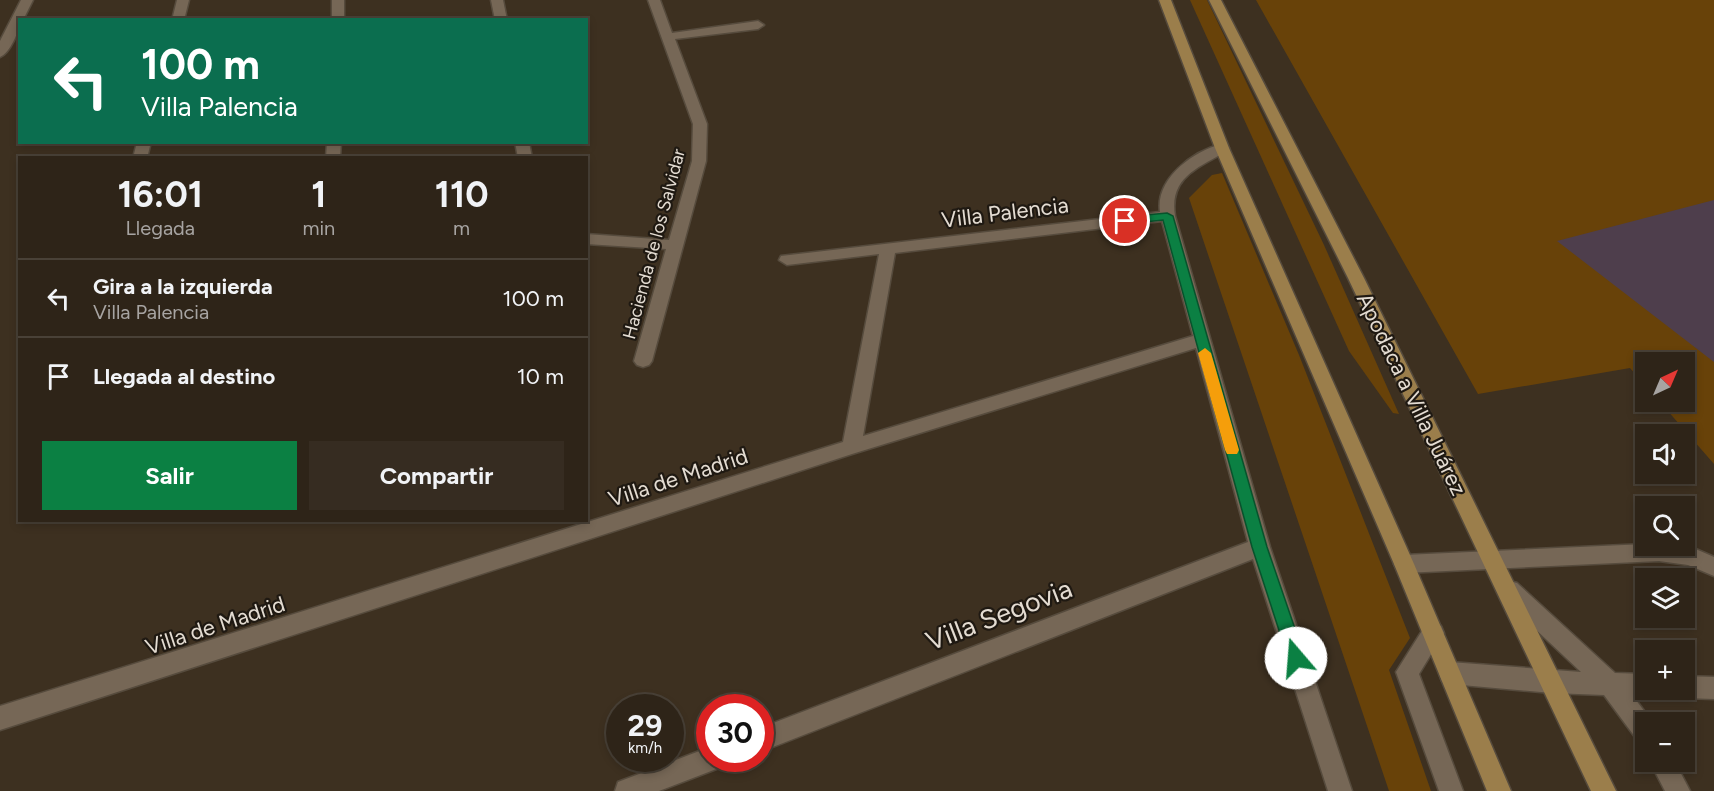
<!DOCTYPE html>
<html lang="es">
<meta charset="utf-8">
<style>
body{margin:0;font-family:Figtree,sans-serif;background:#362c21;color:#f1f3f6;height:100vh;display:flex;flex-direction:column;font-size:22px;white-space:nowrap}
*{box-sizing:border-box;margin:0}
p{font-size:20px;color:#a7a4a2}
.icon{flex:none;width:33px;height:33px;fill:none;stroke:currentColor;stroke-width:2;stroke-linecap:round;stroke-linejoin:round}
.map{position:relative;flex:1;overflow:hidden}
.side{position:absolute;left:18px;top:156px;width:570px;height:366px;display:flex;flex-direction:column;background:#2e2418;border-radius:0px;box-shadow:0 3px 9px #0003,0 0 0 2px #494137}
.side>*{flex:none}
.guide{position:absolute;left:18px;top:18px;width:570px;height:126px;border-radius:0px;box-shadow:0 3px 9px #0003,0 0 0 2px #494137;background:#0b6e4f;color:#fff;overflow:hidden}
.needle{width:39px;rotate:44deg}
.fabs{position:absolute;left:1635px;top:352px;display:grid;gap:12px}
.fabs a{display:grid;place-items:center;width:60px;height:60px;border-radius:0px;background:#2e2418;box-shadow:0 3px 9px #0003,0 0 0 2px #494137;font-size:30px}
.speed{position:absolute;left:606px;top:694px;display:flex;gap:12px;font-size:30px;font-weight:700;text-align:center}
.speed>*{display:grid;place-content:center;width:78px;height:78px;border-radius:50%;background:#2e2418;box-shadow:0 3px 9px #0003,0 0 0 2px #494137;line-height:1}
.speed small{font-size:15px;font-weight:400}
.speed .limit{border:9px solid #d22;background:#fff;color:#111}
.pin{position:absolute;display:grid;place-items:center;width:51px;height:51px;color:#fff;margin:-26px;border:3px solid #fff;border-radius:50%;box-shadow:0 2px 6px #0007}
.me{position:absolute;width:66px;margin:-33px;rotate:342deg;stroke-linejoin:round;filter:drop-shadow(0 0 4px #0008)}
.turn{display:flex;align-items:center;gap:21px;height:126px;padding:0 24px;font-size:27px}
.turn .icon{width:78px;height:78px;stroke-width:2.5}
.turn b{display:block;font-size:42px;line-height:51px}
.eta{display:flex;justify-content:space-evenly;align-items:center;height:102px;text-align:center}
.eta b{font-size:36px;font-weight:700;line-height:42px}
.button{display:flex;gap:12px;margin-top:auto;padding:12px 24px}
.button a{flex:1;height:69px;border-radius:0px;background:#0b8043;color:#fff;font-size:24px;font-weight:700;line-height:69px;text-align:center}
.button a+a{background:#362c21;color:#f1f3f6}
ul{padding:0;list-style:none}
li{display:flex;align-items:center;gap:18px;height:78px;padding:0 24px;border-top:2px solid #494137}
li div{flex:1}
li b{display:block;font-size:22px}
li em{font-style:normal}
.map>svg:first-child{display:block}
.green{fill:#684209}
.building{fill:#4e3e4c}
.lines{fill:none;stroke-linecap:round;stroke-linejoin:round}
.service-casing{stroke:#564b3d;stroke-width:3}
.minor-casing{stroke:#564b3d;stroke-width:3}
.primary-casing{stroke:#564b3d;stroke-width:3}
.service{fill:#766756;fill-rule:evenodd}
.minor{fill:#766756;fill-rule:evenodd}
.primary{fill:#9b7e4b;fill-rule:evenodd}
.route{fill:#0b8043;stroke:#07532c;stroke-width:1.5}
.slow{fill:#f59e0b}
.labels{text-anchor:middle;stroke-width:4.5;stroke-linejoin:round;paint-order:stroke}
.far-street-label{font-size:18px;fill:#e4dcd2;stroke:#1f1912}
.street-label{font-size:22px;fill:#e4dcd2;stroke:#1f1912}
.near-street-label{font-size:27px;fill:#e4dcd2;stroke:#1f1912}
</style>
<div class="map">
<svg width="1714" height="791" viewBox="0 0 1714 791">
<rect width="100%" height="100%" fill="#3d3020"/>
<g class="green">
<path d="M1190,0H1207L1324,245L1399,414L1393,413L1349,351Z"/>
<path d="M1256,0H1714V464L1660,402H1684V363H1646L1645,385L1630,368L1478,394Z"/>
<path d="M1222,173L1299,355L1410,638L1389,670L1431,791H1389L1189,198L1212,175Z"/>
</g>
<path class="building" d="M1714,200V362L1557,241Z"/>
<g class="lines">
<defs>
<g id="service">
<path d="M1646,544V546L1691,547L1714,557V576L1688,565L1659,561L1404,573L1397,570L1394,564L1397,558L1404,555Z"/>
<path d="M1509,581L1517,583L1615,673L1646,674V690H1655L1654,693L1646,696H1633L1653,723H1646V745L1638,741L1604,695L1552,693L1450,684L1442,681L1439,673L1442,665L1450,662L1581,672L1501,597L1498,590L1501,583Z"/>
<path d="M1433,623L1441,626L1444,633L1419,674L1463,791H1439L1396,672L1425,626Z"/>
<path d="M1684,676L1714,677V699L1684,698L1676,695L1674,690H1684Z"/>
<path d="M1650,762H1675L1690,791H1665Z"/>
</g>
<g id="minor">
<path d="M21,0H33L23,20H20C20,30 10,53 0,57V41Z"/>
<path d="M177,0H189L184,20H172Z"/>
<rect x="332" y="0" width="12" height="20"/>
<path d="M491,0H503L507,20H495Z"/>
<path d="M648,0H660L672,33L758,21L764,25L758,29L675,39L707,124L706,161L652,361L649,365L643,367L637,365L634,361L666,249L586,244V234L669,240L692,161L693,124Z"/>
<path d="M137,142H151L147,158H133Z"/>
<path d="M327,142H341L340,158H326Z"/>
<path d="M515,142H529L532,158H518Z"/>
<path d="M1222,144L1229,148L1227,151C1198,168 1169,177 1175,216L1270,547L1352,791H1328L1253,559L760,752V728L1248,542L1196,348L852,454L0,730V706L843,442L879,254L787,265L779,260L781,256L1160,212C1155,179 1193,151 1222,144ZM1162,221L1193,336L863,436L895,253Z"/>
<path d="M710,747V759H722L719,768L659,791H615L618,782Z"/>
</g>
<g id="primary">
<path d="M1159,0H1171L1229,148L1414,564L1511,791H1487L1394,564L1215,148Z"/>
<path d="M1209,0H1221L1364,278L1616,791H1591L1348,278Z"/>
</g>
</defs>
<use href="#service" class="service-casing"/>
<use href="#minor" class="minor-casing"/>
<use href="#primary" class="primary-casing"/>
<use href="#service" class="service"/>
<use href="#minor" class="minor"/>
<use href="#primary" class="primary"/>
</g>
<path class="route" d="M1167,213L1173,216L1267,547L1305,658L1302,664L1296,666L1290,664L1288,658L1252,547L1163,220L1125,224L1119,221L1125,217Z"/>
<path class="slow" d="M1205,348L1211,353L1239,450L1237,454H1227L1225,450L1198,353Z"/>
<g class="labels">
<g class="far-street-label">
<text transform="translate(654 244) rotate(-75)" y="6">Hacienda de los Salvidar</text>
</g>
<g class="street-label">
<text transform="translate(1005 212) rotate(-7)" y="8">Villa Palencia</text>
<text transform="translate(1412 394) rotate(64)" y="8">Apodaca a Villa Juárez</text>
<text transform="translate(678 477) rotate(-18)" y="8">Villa de Madrid</text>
<text transform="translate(215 625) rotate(-18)" y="8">Villa de Madrid</text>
</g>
<g class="near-street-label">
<text transform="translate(999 615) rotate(-21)" y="9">Villa Segovia</text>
</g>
</g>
</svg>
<div class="fabs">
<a><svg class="needle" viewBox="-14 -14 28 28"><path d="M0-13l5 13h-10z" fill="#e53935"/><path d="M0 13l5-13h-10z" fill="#a7a4a2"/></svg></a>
<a><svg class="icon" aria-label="sound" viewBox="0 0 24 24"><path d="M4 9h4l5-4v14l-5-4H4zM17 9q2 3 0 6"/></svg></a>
<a><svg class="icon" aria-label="search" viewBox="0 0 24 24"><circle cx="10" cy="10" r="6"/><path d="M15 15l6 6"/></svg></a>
<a><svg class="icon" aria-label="layers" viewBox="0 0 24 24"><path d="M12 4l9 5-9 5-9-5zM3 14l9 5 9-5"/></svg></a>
<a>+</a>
<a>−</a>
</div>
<div class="speed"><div>29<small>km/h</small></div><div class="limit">30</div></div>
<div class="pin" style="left:1125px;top:221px;background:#d93025"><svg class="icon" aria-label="arrive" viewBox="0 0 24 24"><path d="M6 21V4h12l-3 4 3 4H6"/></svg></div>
<svg class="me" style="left:1296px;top:658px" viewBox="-20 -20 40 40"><circle r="19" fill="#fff"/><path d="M0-13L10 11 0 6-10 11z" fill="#0b8043"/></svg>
<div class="guide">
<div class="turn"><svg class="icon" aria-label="left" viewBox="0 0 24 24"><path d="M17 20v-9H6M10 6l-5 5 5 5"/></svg><div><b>100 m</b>Villa Palencia</div></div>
</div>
<section class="side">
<div class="eta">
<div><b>16:01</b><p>Llegada</p></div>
<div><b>1</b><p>min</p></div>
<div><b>110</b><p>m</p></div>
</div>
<ul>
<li><svg class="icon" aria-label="left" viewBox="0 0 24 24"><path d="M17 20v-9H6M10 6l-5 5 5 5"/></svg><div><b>Gira a la izquierda</b><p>Villa Palencia</p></div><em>100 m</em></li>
<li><svg class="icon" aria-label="arrive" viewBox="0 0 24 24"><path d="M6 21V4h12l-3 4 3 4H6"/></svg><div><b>Llegada al destino</b></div><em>10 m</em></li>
</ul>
<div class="button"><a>Salir</a><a>Compartir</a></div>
</section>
</div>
